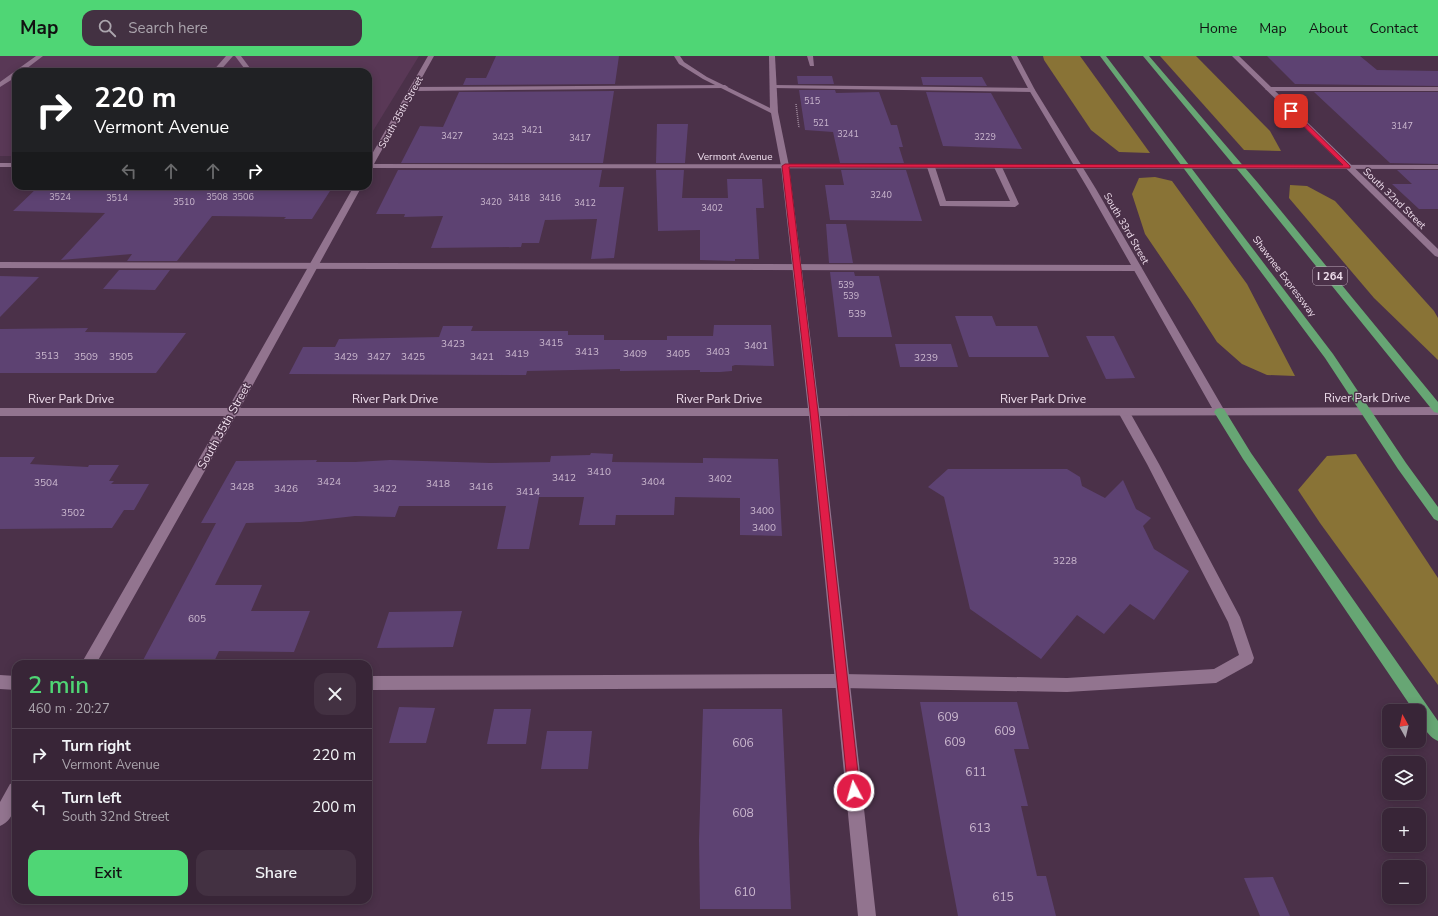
<!DOCTYPE html>
<meta charset="utf-8">
<style>
body{margin:0;font-family:"Nunito Sans",sans-serif;background:#433142;color:#f1f3f6;height:100vh;display:flex;flex-direction:column;font-size:15px;white-space:nowrap}
*{box-sizing:border-box;margin:0}
p{font-size:13px;color:#aba5ad}
.icon{flex:none;width:22px;height:22px;fill:none;stroke:currentColor;stroke-width:2;stroke-linecap:round;stroke-linejoin:round}
.map{position:relative;flex:1;overflow:hidden}
.panel{position:absolute;left:12px;top:604px;width:360px;height:244px;display:flex;flex-direction:column;background:#382537;border-radius:12px;box-shadow:0 2px 10px #0003,0 0 0 1px #524252}
.panel>*{flex:none}
.guide{position:absolute;left:12px;top:12px;width:360px;height:122px;border-radius:12px;box-shadow:0 2px 10px #0003,0 0 0 1px #524252;background:#202124;color:#fff;overflow:hidden}
.needle{width:26px;rotate:352deg}
.buttons{position:absolute;left:1382px;top:648px;display:grid;gap:8px}
.buttons a{display:grid;place-items:center;width:44px;height:44px;border-radius:8px;background:#382537;box-shadow:0 2px 10px #0003,0 0 0 1px #524252;font-size:20px}
.pin{position:absolute;display:grid;place-items:center;width:34px;height:34px;color:#fff;margin:-17px;border-radius:8px;box-shadow:0 2px 6px #0006}
.me{position:absolute;width:44px;margin:-22px;rotate:354deg;stroke-linejoin:round;filter:drop-shadow(0 0 3px #0008)}
.turn{display:flex;align-items:center;gap:14px;height:84px;padding:0 16px;font-size:18px}
.turn .icon{width:52px;height:52px;stroke-width:2.5}
.turn b{display:block;font-size:28px;line-height:34px}
.lanes{display:flex;align-items:center;height:38px;padding:0 16px;background:#0003;justify-content:center;gap:20px;direction:ltr}
.lanes .off{opacity:.35}
.round{display:grid;place-items:center;flex:none;width:42px;height:42px;border-radius:12px;background:#433142}
.headline{display:flex;align-items:center;justify-content:space-between;height:68px;padding:0 16px}
h1{font-size:24px;font-weight:600;line-height:30px;color:#4fd675}
.cta{display:flex;gap:8px;margin-top:auto;padding:8px 16px}
.cta a{flex:1;height:46px;border-radius:12px;background:#4fd675;color:#111;font-size:16px;font-weight:600;line-height:46px;text-align:center}
.cta a+a{background:#433142;color:#f1f3f6}
ul{padding:0;list-style:none}
li{display:flex;align-items:center;gap:12px;height:52px;padding:0 16px;border-top:1px solid #524252}
li div{flex:1}
li b{display:block;font-size:15px}
li em{font-style:normal}
header{display:flex;align-items:center;gap:24px;box-sizing:border-box;height:56px;padding:0 20px;background:#4fd675;color:#111}
header strong{font-size:19px}
nav{display:flex;gap:22px;margin-inline-start:auto;font-size:14px}
.search{width:280px;height:36px;background:#433142;display:flex;align-items:center;gap:10px;box-sizing:border-box;padding:0 14px;border-radius:12px;color:#aba5ad;font-size:15px}
.map>svg:first-child{display:block}
.built{fill:#593856}
.forest{fill:#897336}
.building{fill:#5d4272}
.lines{fill:none;stroke-linecap:round;stroke-linejoin:round}
.path{stroke:#9e899c;stroke-width:1.5;stroke-dasharray:1 1;stroke-linecap:butt}
.lane{fill:#92748f;fill-rule:evenodd}
.street{fill:#92748f;fill-rule:evenodd}
.secondary{fill:#92748f;fill-rule:evenodd}
.highway{fill:#67a674;fill-rule:evenodd}
.route{fill:#e11d48;stroke:#92132f}
.labels{text-anchor:middle;stroke-width:3;stroke-linejoin:round;paint-order:stroke}
.far-number-label{font-size:9px;fill:#cbb8cf}
.far-street-label{font-size:10px;fill:#f0dfee;stroke:#4b3149}
.number-label{font-size:10px;fill:#cbb8cf}
.shield{fill:#4b3149;stroke:#beabbc;stroke-width:1}
.shield-label{font-size:11px;font-weight:bold;fill:#f0dfee}
.street-label{font-size:12px;fill:#f0dfee;stroke:#4b3149}
.near-number-label{font-size:12px;fill:#cbb8cf}
</style>
<header>
<strong>Map</strong>
<div class="search"><svg class="icon" aria-label="search" viewBox="0 0 24 24"><circle cx="10" cy="10" r="6"/><path d="M15 15l6 6"/></svg>Search here</div>
<nav><a>Home</a><a>Map</a><a>About</a><a>Contact</a></nav>
</header>
<div class="map">
<svg width="1438" height="860" viewBox="0 0 1438 860">
<rect width="100%" height="100%" fill="#4b3149"/>
<path class="built" d="M0,0H419L368,83V16H16V100H0Z"/>
<g class="forest">
<path d="M1043,0H1080L1150,97L1119,96L1091,74L1044,4Z"/>
<path d="M1160,0H1196L1270,75L1281,95L1244,94Z"/>
<path d="M1155,121L1172,125L1247,228L1295,320L1267,319L1242,308L1217,286L1190,244L1145,178L1132,138L1139,122Z"/>
<path d="M1290,129L1307,130L1335,145L1434,255L1438,262V304L1374,242L1289,142Z"/>
<path d="M1356,398L1438,522V629L1320,467L1298,434L1327,400Z"/>
</g>
<g class="building">
<path d="M496,0H619L615,28L463,29L466,22H486Z"/>
<path d="M1267,0H1360L1377,14L1438,15V30L1295,28Z"/>
<path d="M797,20H832L834,28H798Z"/>
<path d="M921,21H982L987,30L923,29Z"/>
<path d="M799,34H835L836,37L879,36L891,69H897L903,91H899L904,107H840L833,76L805,74Z"/>
<path d="M614,35L603,107H401L420,70L443,71L459,36Z"/>
<path d="M926,36L991,37L1022,93L943,90Z"/>
<path d="M1314,36H1438V108L1390,107Z"/>
<path d="M657,68H688L685,107H656Z"/>
<path d="M398,114H602L599,131H624L614,202L591,203L597,163L545,164L539,187H522L521,191L431,192L443,160L404,161L405,158H376Z"/>
<path d="M656,114H684L682,142H728L727,123H762L764,152H756L759,203H735V205L700,204V174L658,175Z"/>
<path d="M841,114H906L922,165L830,164L825,129H844Z"/>
<path d="M1397,114H1438V153H1419L1392,128H1412Z"/>
<path d="M39,130L263,131L260,134L330,135L312,163H284L286,161L212,160L177,205H127L132,198L61,204L105,157L13,155Z"/>
<path d="M826,168H846L853,207H829Z"/>
<path d="M119,214H170L155,234L103,233Z"/>
<path d="M830,216H854L855,220H879L892,281H838Z"/>
<path d="M0,220L39,221L0,261Z"/>
<path d="M955,260H992L996,270H1037L1049,301H969Z"/>
<path d="M714,269H771L774,310L735,309L732,310V315L720,316H700V314L620,315V313L527,315L526,319H514L289,318L303,291H335L339,283L439,281L443,270H473L471,275H568V279H604V284H667V280H713Z"/>
<path d="M88,272L85,276L186,277L156,317H0V273Z"/>
<path d="M1086,280H1114L1135,322L1106,323Z"/>
<path d="M895,288H951L958,311H900Z"/>
<path d="M591,397L613,398L612,406L703,407V402L778,403L782,480L740,479V442L675,441L674,459H616L615,469H579L584,441H539L529,493H497L506,450H399L395,461L355,460L301,466L246,467L215,529H262L251,555H310L294,596L219,595L213,608H141L216,467H201L236,405L317,404L316,406H355L390,404L490,407L550,406L551,400L590,399Z"/>
<path d="M0,401H35L30,408L88,411L89,409H119L109,425H114L111,428H149L134,454H124L112,472L0,473Z"/>
<path d="M948,413H1067L1080,421L1082,430L1105,442L1123,424L1136,453L1151,462L1143,470L1154,493L1189,515L1154,564L1130,548L1104,578L1077,559L1041,603L970,553L944,441L928,431Z"/>
<path d="M462,555L453,591L377,592L389,556Z"/>
<path d="M920,646H1017L1029,693H1014L1028,750H1021L1037,820H1046L1056,860H958L945,791Z"/>
<path d="M399,651L435,652L426,687H389Z"/>
<path d="M494,653H531L526,688H487Z"/>
<path d="M703,653H782L791,853H700L699,784Z"/>
<path d="M547,675H592L588,713H541Z"/>
<path d="M1273,821L1290,860H1260L1244,822Z"/>
</g>
<g class="lines">
<path class="path" d="M796,48L799,72"/>
<g class="lane">
<path d="M36,0H43L22,16H16V21L0,31V26Z"/>
<path d="M226,0H233L219,16H212Z"/>
<path d="M235,0H241L253,16H247Z"/>
<path d="M807,0H813L814,10H810Z"/>
<path d="M725,29L728,31L727,32L413,35L410,33L413,31Z"/>
<path d="M774,29L1032,32L1035,34L1032,36L772,32L771,31Z"/>
<path d="M1438,31V35H1268L1265,33L1268,31Z"/>
<path d="M928,109H934L935,111L946,145H1010L994,111L995,109H1001L1019,148L1015,151L940,150L927,111Z"/>
<path d="M0,206L1137,209L1142,212L1137,215L0,212Z"/>
<path d="M1124,352L1128,353L1159,408L1240,561L1254,602L1252,607L1216,627L1067,636L842,632L368,634V620L842,618L1067,622L1214,613L1239,599L1228,566L1147,408L1118,356L1120,353Z"/>
<path d="M0,619L16,620V634L0,633Z"/>
</g>
<g class="street">
<path d="M428,0H434L374,108L1438,109V113L372,112L368,114V105Z"/>
<path d="M769,0H775L778,56L774,58L770,56Z"/>
<rect x="0" y="107" width="16" height="4"/>
<path d="M354,130H362L238,356L96,608H81L226,356Z"/>
<path d="M16,726C16,742 17,763 0,770V746L10,728Z"/>
</g>
<g class="secondary">
<path d="M674,0H680L684,6L707,21L778,56L789,110L819,352H1212L1088,133L1029,34L1011,0H1017L1035,34L1096,133L1223,352L1438,351V359L820,360L876,860H858L809,360H0V352H808L781,110L771,57L703,23L679,8Z"/>
<path d="M1232,0H1239L1438,193V201L1435,200Z"/>
</g>
<g class="highway">
<path d="M1100,0H1106L1333,298L1406,407L1438,451V465L1434,463L1398,413L1325,302Z"/>
<path d="M1143,0H1149L1258,127L1438,346V357L1434,356L1252,131Z"/>
<path d="M1220,352L1224,353L1251,397L1438,665V685C1428,681 1419,666 1419,655H1414L1243,403L1214,356L1216,353Z"/>
</g>
</g>
<path class="route" d="M1289,54H1293L1350,110V112L789,111L818,356L860,735L858,739L854,741L850,739L848,735L810,356L782,110L785,108L1343,109L1289,56Z"/>
<g class="labels">
<g class="far-number-label">
<text x="812" y="48">515</text>
<text x="821" y="70">521</text>
<text x="1402" y="73">3147</text>
<text x="532" y="77">3421</text>
<text x="848" y="81">3241</text>
<text x="452" y="83">3427</text>
<text x="503" y="84">3423</text>
<text x="985" y="84">3229</text>
<text x="580" y="85">3417</text>
<text x="881" y="142">3240</text>
<text x="60" y="144">3524</text>
<text x="217" y="144">3508</text>
<text x="243" y="144">3506</text>
<text x="117" y="145">3514</text>
<text x="519" y="145">3418</text>
<text x="550" y="145">3416</text>
<text x="184" y="149">3510</text>
<text x="491" y="149">3420</text>
<text x="585" y="150">3412</text>
<text x="712" y="155">3402</text>
<text x="846" y="232">539</text>
<text x="851" y="243">539</text>
</g>
<g class="far-street-label">
<text transform="translate(400 56) rotate(-61)" y="4">South 35th Street</text>
<text x="735" y="104">Vermont Avenue</text>
<text transform="translate(1395 142) rotate(44)" y="4">South 32nd Street</text>
<text transform="translate(1127 172) rotate(60)" y="4">South 33rd Street</text>
<text transform="translate(1285 220) rotate(53)" y="4">Shawnee Expressway</text>
</g>
<g class="number-label">
<text x="857" y="261">539</text>
<text x="551" y="290">3415</text>
<text x="453" y="291">3423</text>
<text x="756" y="293">3401</text>
<text x="587" y="299">3413</text>
<text x="718" y="299">3403</text>
<text x="517" y="301">3419</text>
<text x="635" y="301">3409</text>
<text x="678" y="301">3405</text>
<text x="47" y="303">3513</text>
<text x="86" y="304">3509</text>
<text x="121" y="304">3505</text>
<text x="346" y="304">3429</text>
<text x="379" y="304">3427</text>
<text x="413" y="304">3425</text>
<text x="482" y="304">3421</text>
<text x="926" y="305">3239</text>
<text x="599" y="419">3410</text>
<text x="564" y="425">3412</text>
<text x="720" y="426">3402</text>
<text x="329" y="429">3424</text>
<text x="653" y="429">3404</text>
<text x="46" y="430">3504</text>
<text x="438" y="431">3418</text>
<text x="242" y="434">3428</text>
<text x="481" y="434">3416</text>
<text x="286" y="436">3426</text>
<text x="385" y="436">3422</text>
<text x="528" y="439">3414</text>
<text x="762" y="458">3400</text>
<text x="73" y="460">3502</text>
<text x="764" y="475">3400</text>
<text x="1065" y="508">3228</text>
<text x="197" y="566">605</text>
</g>
<rect class="shield" x="1313" y="211" width="34" height="18" rx="3"/>
<g class="shield-label">
<text x="1330" y="224">I 264</text>
</g>
<g class="street-label">
<text x="1367" y="346">River Park Drive</text>
<text x="71" y="347">River Park Drive</text>
<text x="395" y="347">River Park Drive</text>
<text x="719" y="347">River Park Drive</text>
<text x="1043" y="347">River Park Drive</text>
<text transform="translate(224 370) rotate(-61)" y="4">South 35th Street</text>
</g>
<g class="near-number-label">
<text x="948" y="665">609</text>
<text x="1005" y="679">609</text>
<text x="955" y="690">609</text>
<text x="743" y="691">606</text>
<text x="976" y="720">611</text>
<text x="743" y="761">608</text>
<text x="980" y="776">613</text>
<text x="745" y="840">610</text>
<text x="1003" y="845">615</text>
</g>
</g>
</svg>
<div class="buttons">
<a><svg class="needle" viewBox="-14 -14 28 28"><path d="M0-13l5 13h-10z" fill="#e53935"/><path d="M0 13l5-13h-10z" fill="#aba5ad"/></svg></a>
<a><svg class="icon" aria-label="layers" viewBox="0 0 24 24"><path d="M12 4l9 5-9 5-9-5zM3 14l9 5 9-5"/></svg></a>
<a>+</a>
<a>−</a>
</div>
<div class="pin" style="left:1291px;top:55px;background:#d93025"><svg class="icon" aria-label="arrive" viewBox="0 0 24 24"><path d="M6 21V4h12l-3 4 3 4H6"/></svg></div>
<svg class="me" style="left:854px;top:735px" viewBox="-20 -20 40 40"><circle r="17" fill="#e11d48" stroke="#fff" stroke-width="3"/><path d="M0-11L8 9 0 5-8 9z" fill="#fff"/></svg>
<div class="guide">
<div class="turn"><svg class="icon" aria-label="right" viewBox="0 0 24 24"><path d="M7 20v-9h11M14 6l5 5-5 5"/></svg><div><b>220 m</b>Vermont Avenue</div></div>
<div class="lanes"><svg class="icon off" aria-label="left" viewBox="0 0 24 24"><path d="M17 20v-9H6M10 6l-5 5 5 5"/></svg><svg class="icon off" aria-label="ahead" viewBox="0 0 24 24"><path d="M12 20V5M6 11l6-6 6 6"/></svg><svg class="icon off" aria-label="ahead" viewBox="0 0 24 24"><path d="M12 20V5M6 11l6-6 6 6"/></svg><svg class="icon" aria-label="right" viewBox="0 0 24 24"><path d="M7 20v-9h11M14 6l5 5-5 5"/></svg></div>
</div>
<section class="panel">
<div class="headline"><div><h1>2 min</h1><p>460 m · 20:27</p></div><a class="round"><svg class="icon" aria-label="close" viewBox="0 0 24 24"><path d="M6 6l12 12M18 6L6 18"/></svg></a></div>
<ul>
<li><svg class="icon" aria-label="right" viewBox="0 0 24 24"><path d="M7 20v-9h11M14 6l5 5-5 5"/></svg><div><b>Turn right</b><p>Vermont Avenue</p></div><em>220 m</em></li>
<li><svg class="icon" aria-label="left" viewBox="0 0 24 24"><path d="M17 20v-9H6M10 6l-5 5 5 5"/></svg><div><b>Turn left</b><p>South 32nd Street</p></div><em>200 m</em></li>
</ul>
<div class="cta"><a>Exit</a><a>Share</a></div>
</section>
</div>
